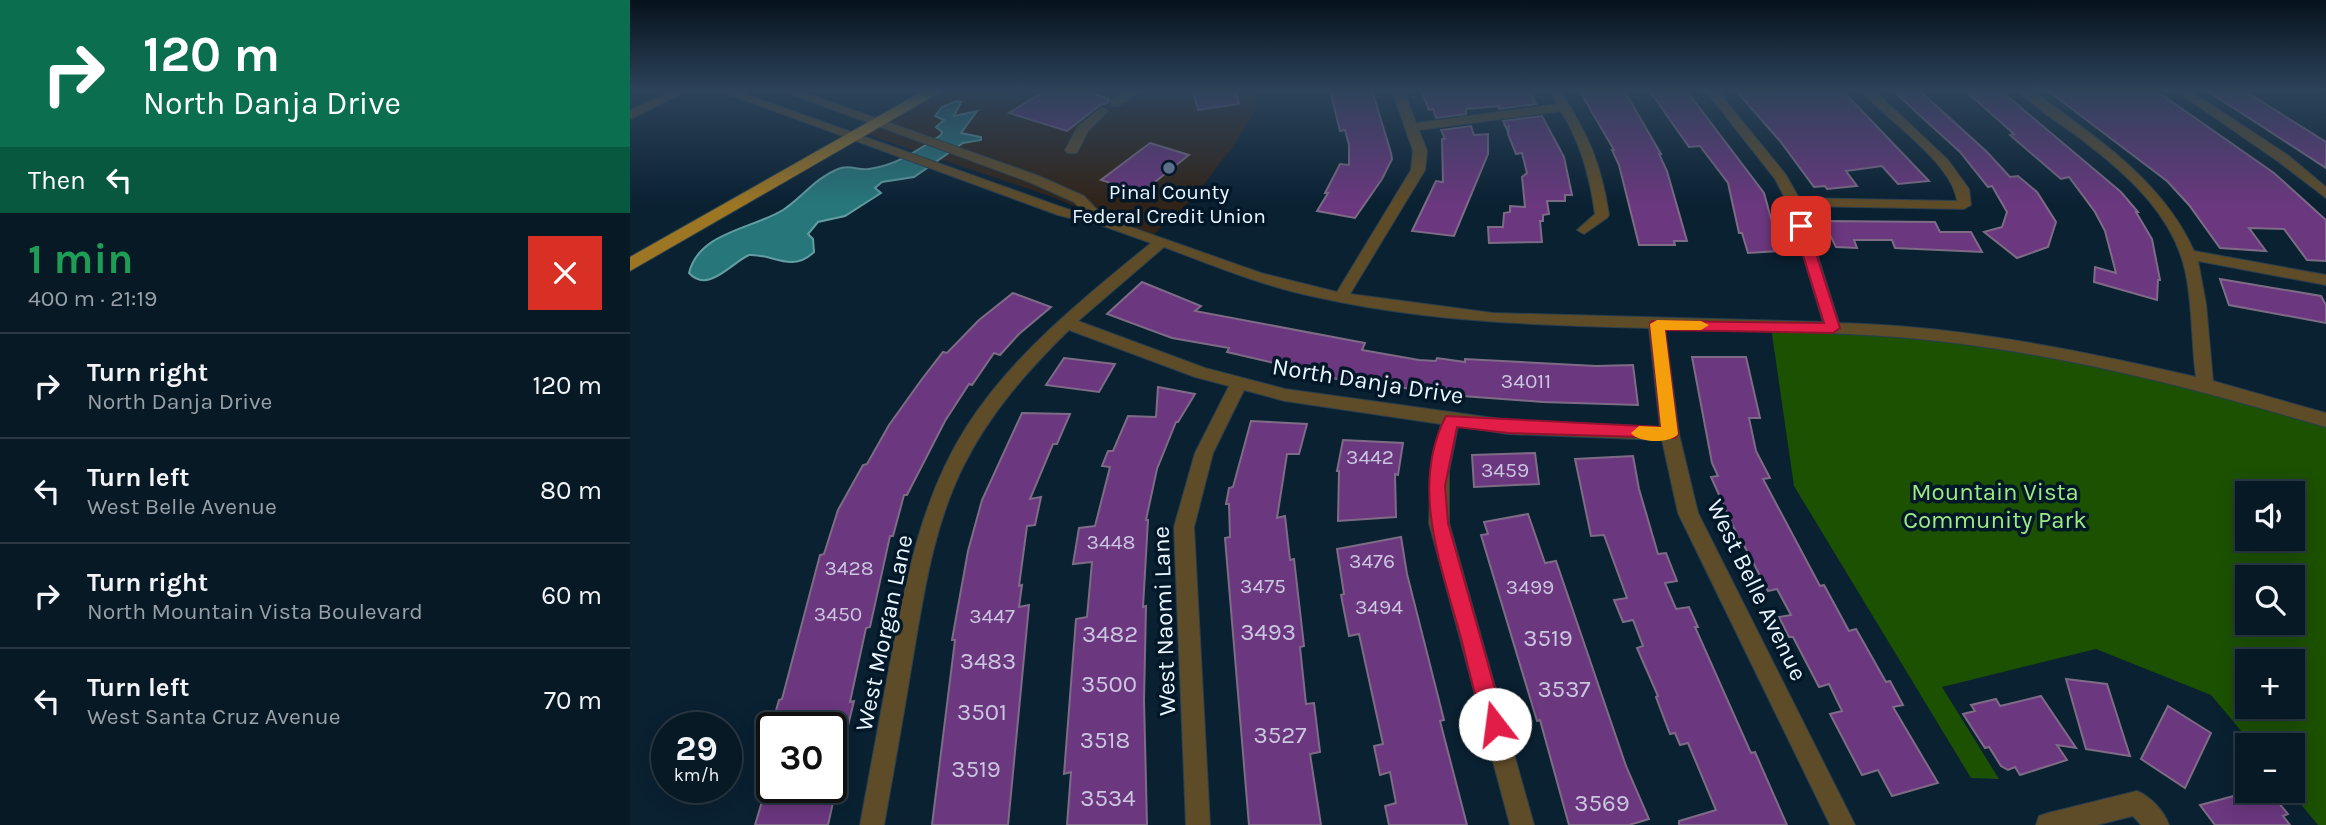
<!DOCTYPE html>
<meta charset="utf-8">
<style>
body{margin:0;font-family:Karla,sans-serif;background:#11222e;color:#f1f3f6;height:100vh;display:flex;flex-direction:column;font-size:26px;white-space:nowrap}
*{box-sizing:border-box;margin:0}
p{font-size:23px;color:#98a0a7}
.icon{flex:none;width:38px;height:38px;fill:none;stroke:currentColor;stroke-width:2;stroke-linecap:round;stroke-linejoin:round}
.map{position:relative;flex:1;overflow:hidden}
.drawer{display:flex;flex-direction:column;background:#081926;width:630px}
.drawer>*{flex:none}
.top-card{background:#0b6e4f;color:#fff;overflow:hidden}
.tools{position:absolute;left:1605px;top:481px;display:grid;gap:14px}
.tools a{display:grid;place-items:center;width:70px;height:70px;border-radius:0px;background:#081926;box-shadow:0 4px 18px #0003,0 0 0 2px #293843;font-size:35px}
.speed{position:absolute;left:21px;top:712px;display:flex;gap:14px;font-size:35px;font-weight:700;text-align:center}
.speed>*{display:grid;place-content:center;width:91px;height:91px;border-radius:50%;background:#081926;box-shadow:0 4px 18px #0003,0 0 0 2px #293843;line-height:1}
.speed small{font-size:18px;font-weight:400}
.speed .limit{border:4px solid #111;border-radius:10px;background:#fff;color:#111}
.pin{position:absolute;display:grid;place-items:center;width:60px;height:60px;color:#fff;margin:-30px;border-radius:14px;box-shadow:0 4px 10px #0006}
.me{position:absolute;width:77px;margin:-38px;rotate:345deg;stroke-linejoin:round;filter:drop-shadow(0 0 5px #0008)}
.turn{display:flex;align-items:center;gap:24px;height:147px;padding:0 28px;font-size:32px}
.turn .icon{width:91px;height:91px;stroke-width:2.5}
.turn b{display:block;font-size:49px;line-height:60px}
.then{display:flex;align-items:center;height:66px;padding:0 28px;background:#0003;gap:14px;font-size:26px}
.round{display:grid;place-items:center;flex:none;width:74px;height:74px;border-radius:0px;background:#11222e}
.head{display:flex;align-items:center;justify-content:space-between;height:119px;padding:0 28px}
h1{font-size:42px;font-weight:700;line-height:52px;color:#1e9e55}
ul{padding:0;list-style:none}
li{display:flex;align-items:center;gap:21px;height:105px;padding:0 28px;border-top:2px solid #293843}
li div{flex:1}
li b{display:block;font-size:26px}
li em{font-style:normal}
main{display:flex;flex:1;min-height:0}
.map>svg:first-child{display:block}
.commercial{fill:#312317}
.green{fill:#1c5101;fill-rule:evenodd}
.water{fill:#27777a;stroke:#629da2;stroke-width:2}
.building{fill:#6b377f;stroke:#7e6c86;stroke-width:2}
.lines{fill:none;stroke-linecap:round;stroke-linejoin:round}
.minor-casing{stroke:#293f4f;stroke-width:2}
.major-casing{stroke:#293f4f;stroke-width:2}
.minor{fill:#5e4b28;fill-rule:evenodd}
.major{fill:#9d7623;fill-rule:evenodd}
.route{fill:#e11d48;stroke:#92132f;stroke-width:2}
.slow{fill:#f59e0b}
.service-dot{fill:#5c6f8a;stroke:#021828;stroke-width:2.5}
.labels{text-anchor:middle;stroke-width:7;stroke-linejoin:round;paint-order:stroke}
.far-poi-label{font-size:21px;fill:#eaf5ff;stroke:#021828}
.number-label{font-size:21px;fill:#cac6df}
.street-label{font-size:24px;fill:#eaf5ff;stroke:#021828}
.park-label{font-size:24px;fill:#9deb83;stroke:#021828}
.near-number-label{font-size:24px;fill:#cac6df}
</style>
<main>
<section class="drawer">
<div class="top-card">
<div class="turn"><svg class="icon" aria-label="right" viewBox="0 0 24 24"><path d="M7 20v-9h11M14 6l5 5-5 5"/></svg><div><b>120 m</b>North Danja Drive</div></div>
<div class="then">Then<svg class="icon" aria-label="left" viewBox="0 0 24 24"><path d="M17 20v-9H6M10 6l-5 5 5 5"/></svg></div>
</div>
<div class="head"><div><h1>1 min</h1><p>400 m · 21:19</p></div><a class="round" style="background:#d93025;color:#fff"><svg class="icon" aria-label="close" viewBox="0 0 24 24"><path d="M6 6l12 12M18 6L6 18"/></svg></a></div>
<ul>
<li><svg class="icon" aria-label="right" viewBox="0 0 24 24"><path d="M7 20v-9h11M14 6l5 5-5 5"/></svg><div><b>Turn right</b><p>North Danja Drive</p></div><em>120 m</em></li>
<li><svg class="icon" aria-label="left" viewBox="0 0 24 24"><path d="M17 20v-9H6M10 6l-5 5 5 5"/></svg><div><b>Turn left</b><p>West Belle Avenue</p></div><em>80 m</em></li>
<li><svg class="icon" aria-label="right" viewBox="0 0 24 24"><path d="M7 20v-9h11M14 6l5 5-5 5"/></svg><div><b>Turn right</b><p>North Mountain Vista Boulevard</p></div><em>60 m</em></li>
<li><svg class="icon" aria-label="left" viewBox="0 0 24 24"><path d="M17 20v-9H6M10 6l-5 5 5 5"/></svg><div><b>Turn left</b><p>West Santa Cruz Avenue</p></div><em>70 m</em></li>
</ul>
</section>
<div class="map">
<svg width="1696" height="825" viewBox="0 0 1696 825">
<rect width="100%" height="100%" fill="#0a2132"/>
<path class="commercial" d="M306,90H629L628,106L604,145L564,197L519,239L423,197L233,133Z"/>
<path class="green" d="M1141,327L1376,344L1696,420V825H1688L1660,791H1662V746L1623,745L1581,695L1466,649L1312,687L1369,779L1341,778L1164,486ZM1617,494H1662V539H1617ZM1617,578H1662V623H1617ZM1617,662H1662V707H1617Z"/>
<path class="water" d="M326,101L331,102L324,116L347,111L331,133L351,137V140L333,143L284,177L252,182L245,188L251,193L215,216L188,222L178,234L183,239L184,252C161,274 142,253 119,255C101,263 78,294 59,273C69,232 122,229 153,210C173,197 185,178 208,169C220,164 228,171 239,169C267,165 288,150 311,135L312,132L306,127L314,120L305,116L312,107Z"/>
<g class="building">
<path d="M416,90H449L479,99L478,103L470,105L437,131L379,113Z"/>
<path d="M563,90H605L609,104L568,110Z"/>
<path d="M700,90H742L761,153L762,159L752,179L725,218L687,211L698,193H695L710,164L719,165V145L715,130L710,131Z"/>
<path d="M791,90H899L906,104L869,109L868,103V106L836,109V114L806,118L803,109L799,110Z"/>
<path d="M949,90H994L1031,154H1029L1037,171L1057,241H1044L1045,245H1009L989,165L982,150H984Z"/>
<path d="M1019,90H1056L1134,193L1150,251L1118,253L1112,233H1109L1098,183L1070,146L1059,147Z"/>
<path d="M1129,90H1212L1299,181L1268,184L1252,166L1216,171L1227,186L1197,189L1195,186L1184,187L1150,141L1108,93Z"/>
<path d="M1262,90H1289L1357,152L1380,177L1388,176L1407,192L1426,222L1418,247L1387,258L1354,232L1372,227L1377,212L1362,186L1358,187L1330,152Z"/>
<path d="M1341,90H1370L1491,192L1508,212H1506L1522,239L1530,280H1528L1527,300L1464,282L1465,267L1486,273L1475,231L1465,212L1439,177L1431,179L1380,135L1384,134L1339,94L1345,93Z"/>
<path d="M1417,90H1525L1644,173L1696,220V261L1677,260L1654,229L1619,228L1636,251L1590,248L1559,205L1537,181Z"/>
<path d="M1576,90H1613L1696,142V168Z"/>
<path d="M912,116L934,157L942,195H935V201H917L919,214L913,215V221H910L912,242L859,243L858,227H873L874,213L880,212V206L895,207L892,177L897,173L892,153L886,154L878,134L879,125L877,130L873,121Z"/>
<path d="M841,126L844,135L858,134V154L824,236L782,231L806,181L813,182L812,139H815L811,130Z"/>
<path d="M520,143L559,155L511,193L471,180Z"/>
<path d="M1193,221L1305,222L1310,232H1341L1352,252L1265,248L1262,240H1224L1227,248L1206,247Z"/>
<path d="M1590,279L1691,296L1696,305V323L1599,305Z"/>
<path d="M512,282L571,306L565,311L735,343L732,350L789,360L806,361L807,358L835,362V359L966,366L1003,365L1008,405L913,402L805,394L749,383L747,387L682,374V372L597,352L599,348L542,338L477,314Z"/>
<path d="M383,293L421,307L389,334L370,355L364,353L342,385L339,384L315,421L277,495H274L263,536H260L240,627L236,628L220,702L224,701L207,771L201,770V728H155L156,725L141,728L149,700L152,699L190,555L194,554L208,510L233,465L237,464L259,425L292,379L313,352L317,353L349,320Z"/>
<path d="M1062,357H1116L1130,418H1119L1126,451L1140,478L1133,479L1190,586L1194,585L1219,631L1226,629L1256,682L1260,681L1273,705L1263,707L1308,783L1262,796L1248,770L1232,775L1200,714L1212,711L1199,684L1189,687L1163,637H1159L1149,617L1161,615L1147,589L1138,591L1115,547L1113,548L1081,477L1088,476L1082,463Z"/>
<path d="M434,358L485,364L469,392L416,385Z"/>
<path d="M528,387L565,394L548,422H546L527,469L516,520H518L513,607L516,606L514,700L517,825H437L441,772L434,774L446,619L457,617L462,562L443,564L449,528L465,526L480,467L472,466L478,451H483L498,416L526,417Z"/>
<path d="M392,413L440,414L427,444H423L400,499L411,497L405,525L397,526L389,586L392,585L389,607L399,605L378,825H302L325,640H322L338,551L352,500Z"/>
<path d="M621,421L677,424L669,454H657L647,518L655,516L660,560L664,559L674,646L670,647L676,704L684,703L690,752L680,754L691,825H619L595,538L600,537L599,504H596L599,488L603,487Z"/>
<path d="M713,440L773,443L768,475L765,474L766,517L708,521L709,471H707Z"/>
<path d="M905,453L909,484L844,487L842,455Z"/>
<path d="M1003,456L1009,489L1028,554L1036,553L1047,581L1035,583L1046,609L1059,607L1068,627H1065L1121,753L1125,752L1157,825H1049V821L1086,810L1058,743L1050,745L1045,733L1040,734L1026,697L1028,696L1007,648L1013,646L1003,620L993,622L984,600L997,598L974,535L961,536L945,459Z"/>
<path d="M898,514L915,563L926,561L996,766L1019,819L999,825H939L910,720L907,721L851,535L858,534L854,522Z"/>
<path d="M771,537L777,574L814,720L810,721L837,825H759L755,806L766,803L760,772L750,775L744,746L753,744L729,634L719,636L711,595L714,594L707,549Z"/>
<path d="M1436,679L1477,684L1500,756L1456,749Z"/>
<path d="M1411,696L1446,748L1427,745L1437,760L1390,775L1385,767L1378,770L1371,766L1359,747L1355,748L1333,714L1345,711L1341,705L1366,699L1370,706Z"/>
<path d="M1538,706L1581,733L1555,788L1511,759Z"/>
<path d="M136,788H203L201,799L204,798L198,825H125Z"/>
<path d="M1622,791H1639L1658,814L1653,816L1660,825H1585L1570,805Z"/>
</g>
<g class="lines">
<defs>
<g id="minor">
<path d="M44,90H60L0,119V110Z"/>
<path d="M87,90H104L437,209L454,212L444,202L399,182L150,90H167L409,176L454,196L475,218L631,273L707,292L781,170L783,151L762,90H774L786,123L927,104L918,90H930C958,135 971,162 979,215L977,218L954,234L947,230L965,214C960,177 951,143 931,111L789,130L797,151L795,170L720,294L863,313L1193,322L1157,202L1145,179L1075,90H1087L1156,175L1169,198L1327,201C1322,162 1256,120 1231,90H1244L1318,160L1339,189L1341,205L1334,209L1172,206L1209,323C1330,326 1448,350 1566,377C1561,341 1563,305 1555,270C1543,217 1501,178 1460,146C1437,127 1408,112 1388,90H1402C1463,136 1532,179 1564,251L1696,275V285L1568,261L1576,304L1583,381L1696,413V427C1577,392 1457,360 1333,344C1235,331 1135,331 1035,329L1049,434L1068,513L1225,825H1200L1048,513L1032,440L878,434L828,426L819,471V523L904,825H880L799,523L801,471L811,424L655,401L614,390L583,453L564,527L580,825H556L544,527L565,453L599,386L565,377L439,330C398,370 361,412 335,463C304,523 294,592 283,657C274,713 264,769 254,825H230C240,771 250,717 260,663C276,580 291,498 337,426C384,353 455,297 521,243L476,227L428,215ZM534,247C584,266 633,286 686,297C796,322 907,325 1019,328L1030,427L878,420L655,389L575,368L448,321Z"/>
<path d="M497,90H511L489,106H481V100Z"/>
<path d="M1545,90H1559L1659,156L1696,187V198L1649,162Z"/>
<path d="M472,107L478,111L458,131L447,153H437L435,150L448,126Z"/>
<path d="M1507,791C1521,797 1534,811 1539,825H1511L1503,816L1467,825H1406L1409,816L1418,813Z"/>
</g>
<path id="major" d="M295,90H314L0,271V257Z"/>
</defs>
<use href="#minor" class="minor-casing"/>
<use href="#major" class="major-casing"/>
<use href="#minor" class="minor"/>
<use href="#major" class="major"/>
</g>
<linearGradient id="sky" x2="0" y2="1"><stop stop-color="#06121c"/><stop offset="0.44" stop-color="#2d435a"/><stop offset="1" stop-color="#2d435a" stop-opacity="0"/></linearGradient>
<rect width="1696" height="205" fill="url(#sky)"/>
<path class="route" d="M1171,222L1177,226L1210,328L1203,333L1035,330L1048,434L1045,438L878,433L827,427L815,486L818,523L875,724L872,732L865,735L858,732C845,702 839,668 831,638C812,567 779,487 816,416L1031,427L1020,324L1022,321L1194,323L1164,226Z"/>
<path class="slow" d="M1027,320L1071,321L1079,325L1071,330H1035L1048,434C1041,444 1008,443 1001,433L1009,426L1031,427L1020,324Z"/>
<circle class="service-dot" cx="539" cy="168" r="7"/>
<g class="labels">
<g class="far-poi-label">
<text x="539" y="199">Pinal County<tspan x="539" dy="24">Federal Credit Union</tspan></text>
</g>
<g class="number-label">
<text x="896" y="388">34011</text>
<text x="740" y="464">3442</text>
<text x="875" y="477">3459</text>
<text x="481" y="549">3448</text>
<text x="742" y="568">3476</text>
<text x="219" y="575">3428</text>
<text x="633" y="593">3475</text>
<text x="900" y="594">3499</text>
<text x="749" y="614">3494</text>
<text x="208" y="621">3450</text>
<text x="362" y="623">3447</text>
</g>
<g class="street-label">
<text transform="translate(738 381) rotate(9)" y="8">North Danja Drive</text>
<text transform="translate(1127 590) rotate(64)" y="8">West Belle Avenue</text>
<text transform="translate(534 621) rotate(-92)" y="8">West Naomi Lane</text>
<text transform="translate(254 633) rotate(-78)" y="8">West Morgan Lane</text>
</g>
<g class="park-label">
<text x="1365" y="500">Mountain Vista<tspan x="1365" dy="28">Community Park</tspan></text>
</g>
<g class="near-number-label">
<text x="638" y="640">3493</text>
<text x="480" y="642">3482</text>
<text x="918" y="646">3519</text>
<text x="358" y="669">3483</text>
<text x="479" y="692">3500</text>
<text x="934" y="697">3537</text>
<text x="352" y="720">3501</text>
<text x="650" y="743">3527</text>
<text x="475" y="748">3518</text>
<text x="346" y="777">3519</text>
<text x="478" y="806">3534</text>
<text x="972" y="811">3569</text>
</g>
</g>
</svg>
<div class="tools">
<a><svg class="icon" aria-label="sound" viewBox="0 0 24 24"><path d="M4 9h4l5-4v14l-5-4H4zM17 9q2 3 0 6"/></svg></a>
<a><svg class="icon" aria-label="search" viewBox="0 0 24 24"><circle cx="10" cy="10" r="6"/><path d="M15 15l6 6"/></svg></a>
<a>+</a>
<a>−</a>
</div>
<div class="speed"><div>29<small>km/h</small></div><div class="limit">30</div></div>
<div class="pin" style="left:1171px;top:226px;background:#d93025"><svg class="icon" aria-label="arrive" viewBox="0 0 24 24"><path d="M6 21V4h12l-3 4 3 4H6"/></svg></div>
<svg class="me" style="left:865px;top:724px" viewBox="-20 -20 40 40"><circle r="19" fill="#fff"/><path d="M0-13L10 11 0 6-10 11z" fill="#e11d48"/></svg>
</div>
</main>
